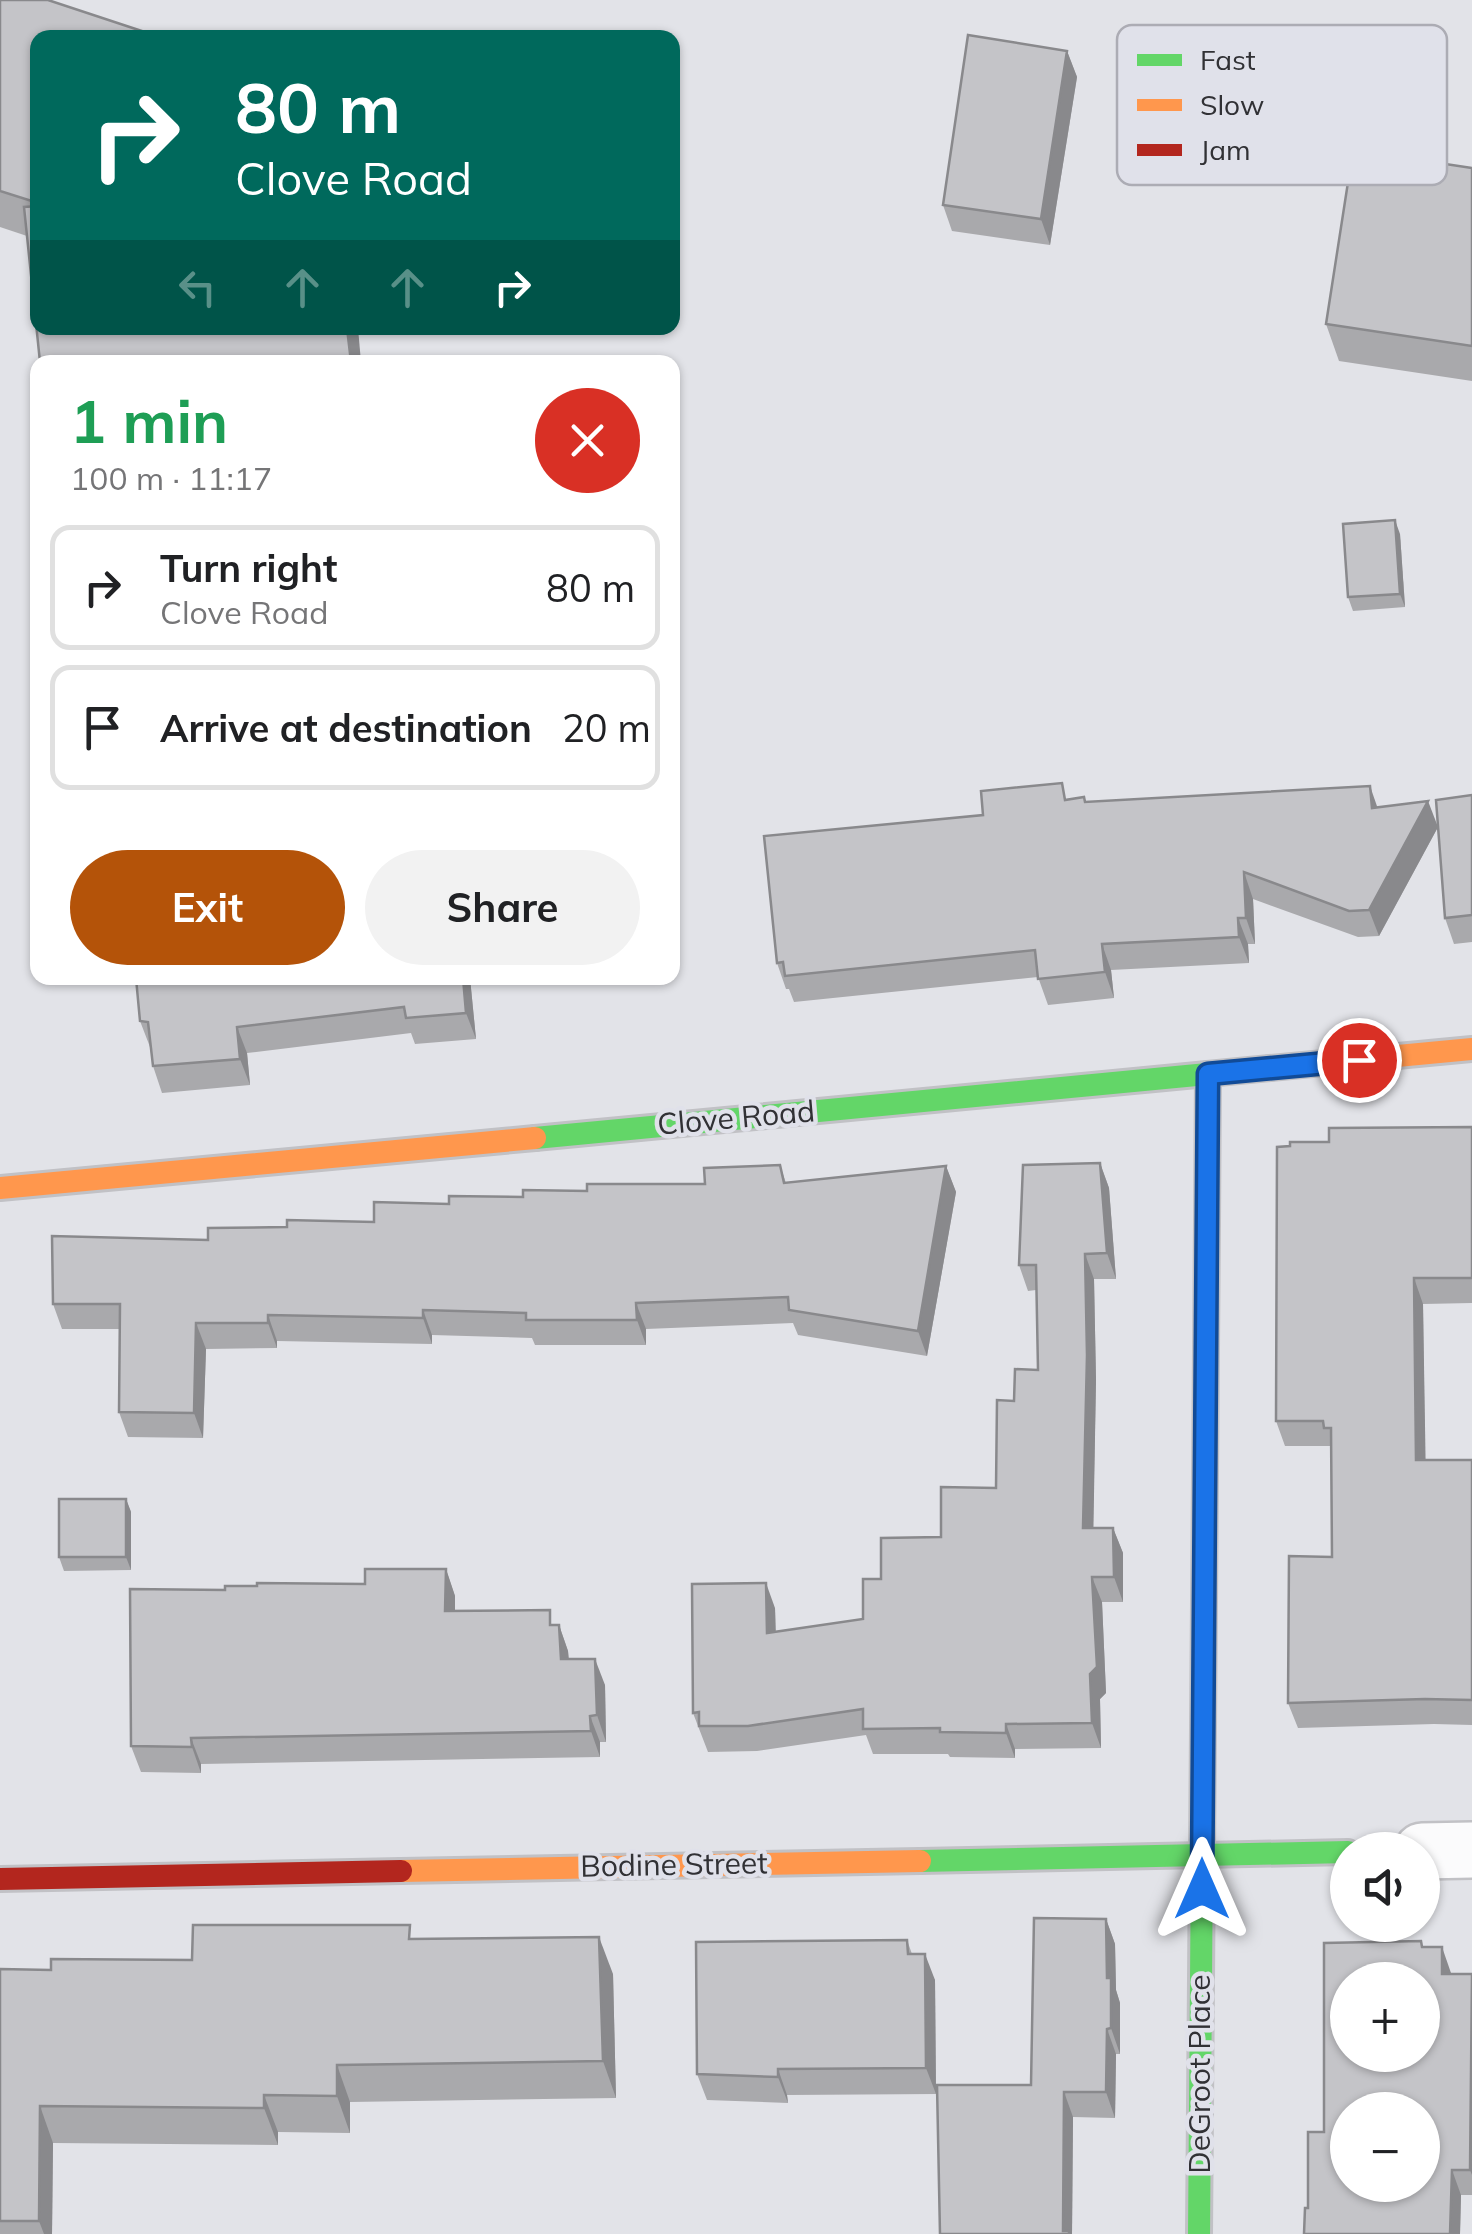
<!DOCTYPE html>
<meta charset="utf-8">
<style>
body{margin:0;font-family:Mulish,sans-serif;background:#f2f2f2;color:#202124;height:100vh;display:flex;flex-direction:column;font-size:38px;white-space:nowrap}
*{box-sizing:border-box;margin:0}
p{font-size:32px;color:#757577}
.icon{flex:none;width:55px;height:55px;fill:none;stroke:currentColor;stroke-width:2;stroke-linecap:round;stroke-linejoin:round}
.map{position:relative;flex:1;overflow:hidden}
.details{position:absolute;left:30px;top:355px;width:650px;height:630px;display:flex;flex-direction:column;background:#fff;border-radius:20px;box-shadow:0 2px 8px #0004}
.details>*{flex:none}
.guide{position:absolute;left:30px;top:30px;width:650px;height:305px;border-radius:20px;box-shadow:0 2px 8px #0004;background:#00695c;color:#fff;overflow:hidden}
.buttons{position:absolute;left:1330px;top:1832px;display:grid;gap:20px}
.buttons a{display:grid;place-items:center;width:110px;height:110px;border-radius:50%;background:#fff;box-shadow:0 2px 8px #0004;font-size:50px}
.pin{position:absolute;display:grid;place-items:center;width:85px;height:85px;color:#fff;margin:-42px;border:5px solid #fff;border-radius:50%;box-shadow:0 2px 10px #0007}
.me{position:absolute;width:110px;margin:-55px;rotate:0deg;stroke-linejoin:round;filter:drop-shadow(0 0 8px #0008)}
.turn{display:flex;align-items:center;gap:35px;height:210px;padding:0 40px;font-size:45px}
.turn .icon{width:130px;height:130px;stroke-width:2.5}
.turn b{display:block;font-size:70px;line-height:85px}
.lanes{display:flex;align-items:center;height:95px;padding:0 40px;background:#0003;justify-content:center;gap:50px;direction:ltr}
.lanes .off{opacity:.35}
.round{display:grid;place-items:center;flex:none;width:105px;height:105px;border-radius:52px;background:#f2f2f2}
.summary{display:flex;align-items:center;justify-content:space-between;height:170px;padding:0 40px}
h1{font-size:60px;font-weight:700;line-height:75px;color:#1e9e55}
.button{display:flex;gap:20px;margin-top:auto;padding:20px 40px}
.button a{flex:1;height:115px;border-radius:60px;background:#b45309;color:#fff;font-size:40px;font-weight:700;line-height:115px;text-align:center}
.button a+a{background:#f2f2f2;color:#202124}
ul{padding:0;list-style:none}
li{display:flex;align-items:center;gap:30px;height:125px;margin:0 20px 15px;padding:0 20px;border:5px solid #e0e0e0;border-radius:20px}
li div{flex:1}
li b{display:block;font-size:38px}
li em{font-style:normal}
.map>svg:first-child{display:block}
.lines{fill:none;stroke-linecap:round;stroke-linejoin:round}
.street-casing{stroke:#c1c1c5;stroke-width:60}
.fast-casing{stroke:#c1c1c5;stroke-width:28}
.slow-casing{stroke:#c1c1c5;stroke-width:28}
.jam-casing{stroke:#c1c1c5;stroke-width:28}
.street{stroke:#fbfbfc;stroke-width:55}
.fast{stroke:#63d668;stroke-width:22}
.slow{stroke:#ff974d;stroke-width:22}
.jam{stroke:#b3261e;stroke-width:22}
.wall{fill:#a9a9ac}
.shaded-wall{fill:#89898c}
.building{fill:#c4c4c8;stroke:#89898c;stroke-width:2.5;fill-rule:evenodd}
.route-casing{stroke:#114b97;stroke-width:25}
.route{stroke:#1a73e8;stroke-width:18}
.labels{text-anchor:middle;stroke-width:9;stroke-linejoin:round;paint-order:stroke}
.street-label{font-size:30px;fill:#313135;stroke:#e0e1ea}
.key{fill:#e0e1ea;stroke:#acacb4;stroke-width:2.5}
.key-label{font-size:28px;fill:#313135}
</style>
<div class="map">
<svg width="1472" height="2234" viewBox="0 0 1472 2234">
<rect width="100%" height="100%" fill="#e2e3e8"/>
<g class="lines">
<defs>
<path id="street" d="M1422,1851L1472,1850"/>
<g id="fast">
<path d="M535,1138L1270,1068"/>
<path d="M920,1861L1348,1852"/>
<path d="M1199,2234L1207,1222"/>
</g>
<g id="slow">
<path d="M1270,1068L1472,1049"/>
<path d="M0,1188L535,1138"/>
<path d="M1207,1222L1208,1074"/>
<path d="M401,1871L920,1861"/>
</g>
<path id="jam" d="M0,1879L401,1871"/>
</defs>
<use href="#street" class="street-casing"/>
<use href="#fast" class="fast-casing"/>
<use href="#slow" class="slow-casing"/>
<use href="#jam" class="jam-casing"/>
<use href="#street" class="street"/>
<use href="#fast" class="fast"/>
<use href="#slow" class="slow"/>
<use href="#jam" class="jam"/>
</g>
<g class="wall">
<path d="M0,0L38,38V328L27,236L0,227Z"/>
<path d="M1067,51L1077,77L1050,245L952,231L943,205Z"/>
<path d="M1472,168V381L1339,361L1326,324Z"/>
<path d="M1400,534L1405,607L1353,611L1348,597Z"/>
<path d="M1472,795V942L1454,944L1445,918Z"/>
<path d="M1068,800L1086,802L1378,807L1438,827L1379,936L1358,937L1253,899L1255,944H1248L1249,963L1111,970L1114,998L1048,1005L1038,977L794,1002L789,989H786L777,963L983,815Z"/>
<path d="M136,978H470L476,1039L415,1044L411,1033L247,1053L250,1085L162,1093L153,1066L150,1047L140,1021Z"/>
<path d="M1472,1127V1303L1423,1304L1425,1460H1472V1725L1434,1724L1298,1728L1288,1703L1332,1557V1450L1330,1446H1285L1276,1421L1290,1146Z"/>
<path d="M1100,1163L1109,1188L1116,1279H1094L1096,1380L1093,1528H1113L1123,1553V1602H1102L1106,1693L1100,1699L1101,1748L1015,1749V1758L950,1757L948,1754H873L866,1735L757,1751L708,1752L693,1713L775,1608L776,1632L863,1619L881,1579L941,1537L996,1488L1014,1401L1038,1370L1036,1290L1028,1291L1019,1265Z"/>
<path d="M780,1165L786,1183L946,1166L956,1192L927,1356L798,1335L793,1323L646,1329V1345H535L532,1338L432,1335V1344L277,1341V1348L206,1349L203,1438L128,1437L119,1412V1329H62L53,1304L208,1240L287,1227L374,1222L449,1204L587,1191L705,1184Z"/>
<path d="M126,1499L131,1512V1570L64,1571L59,1557Z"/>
<path d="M446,1569L455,1596V1611L559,1625L568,1651L569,1659L605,1685L606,1742H600V1757L201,1764V1773L141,1772L131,1746L225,1590L365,1584Z"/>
<path d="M1106,1919L1115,1944L1116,1990L1120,2003V2054H1116L1115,2118L1073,2117L1072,2234H940L1031,2085Z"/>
<path d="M415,1939L613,1974L616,2098L350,2102V2133L278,2132V2145L53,2143L52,2234H0V1969L51,1970L192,1960Z"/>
<path d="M907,1940L912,1954L935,1980L936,2094L787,2095L788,2103L707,2100L697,2074Z"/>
<path d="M1424,1947L1451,1974H1472V2195H1461L1460,2234H1304L1308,2208Z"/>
</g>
<g class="shaded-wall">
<path d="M1067,51L1077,77L1050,245L1041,219Z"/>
<path d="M347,328H358L361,362H351Z"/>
<path d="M1395,520L1400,534L1405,607L1400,594Z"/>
<path d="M1370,786L1379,812L1372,808Z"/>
<path d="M1428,801L1438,827L1379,936L1369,910Z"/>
<path d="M1244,872L1253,899L1255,944L1246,918Z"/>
<path d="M1238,918L1248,944L1249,963L1239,937Z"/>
<path d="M1102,944L1111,970L1114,998L1105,972Z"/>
<path d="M463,978H470L476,1039L466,1013Z"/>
<path d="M237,1027L247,1053L250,1085L240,1059Z"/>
<path d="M1100,1163L1109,1188L1116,1279L1107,1253Z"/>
<path d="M946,1166L956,1192L927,1356L918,1331Z"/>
<path d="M1085,1254L1094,1279L1096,1380L1093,1553L1083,1528Z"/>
<path d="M1414,1278L1423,1304L1426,1486L1416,1460Z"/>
<path d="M636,1303L646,1329V1345L637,1320Z"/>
<path d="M423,1310L432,1335V1344L423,1318Z"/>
<path d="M268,1315L277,1341V1348L268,1323Z"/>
<path d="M196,1323L206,1349L203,1438L194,1413Z"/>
<path d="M126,1499L131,1512V1570L126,1557Z"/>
<path d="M1113,1528L1123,1553V1602L1114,1577Z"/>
<path d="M446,1569L455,1596V1637L445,1611Z"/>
<path d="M1092,1577L1102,1602L1106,1693L1100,1699L1101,1748L1092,1723L1090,1674Z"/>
<path d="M766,1583L775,1608L776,1658L767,1633Z"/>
<path d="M559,1625L568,1651L570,1685L561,1659Z"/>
<path d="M595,1659L605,1685L606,1742L597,1715Z"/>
<path d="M590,1716L600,1742V1757L591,1731Z"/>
<path d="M1006,1724L1015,1749V1758L1006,1733Z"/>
<path d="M191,1738L201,1764V1773L192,1747Z"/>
<path d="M1106,1919L1115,1944L1116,1990L1120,2003V2054L1111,2028L1107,1978Z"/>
<path d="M599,1937L613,1974L616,2098L603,2061Z"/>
<path d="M1442,1947L1451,1973L1452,2000L1442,1974Z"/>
<path d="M925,1954L935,1980L936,2094L926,2068Z"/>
<path d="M1107,2029L1116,2054L1115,2118L1106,2092Z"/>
<path d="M1472,2060V2175L1470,2170Z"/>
<path d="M337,2065L350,2102V2133L337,2096Z"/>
<path d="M778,2069L787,2095L788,2103L778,2077Z"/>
<path d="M1064,2092L1073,2117L1072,2234H1064L1063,2231Z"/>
<path d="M264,2095L278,2132V2145L264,2108Z"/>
<path d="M40,2106L53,2143L52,2234H44L39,2221Z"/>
<path d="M1452,2170L1461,2195L1460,2234H1450Z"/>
</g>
<g class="building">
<path d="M0,0H48L163,38H38V203L0,191Z"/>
<path d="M968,35L1067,51L1041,219L943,205Z"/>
<path d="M1353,150L1472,168V346L1326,324Z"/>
<path d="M38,206V328H347L351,362H40L24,207Z"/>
<path d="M1395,520L1400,594L1348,597L1343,524Z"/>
<path d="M1062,783L1065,800L1084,797L1085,802L1370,786L1372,808L1428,801L1369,910L1349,911L1244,872L1246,918H1238L1239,937L1102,944L1105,972L1038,979L1035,950L785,976L783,962L777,963L764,836L983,815L981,791Z"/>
<path d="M1472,795V915L1445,918L1436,800Z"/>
<path d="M136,978H463L466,1013L406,1018L404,1007L237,1027L240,1059L153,1066L148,1022L140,1021Z"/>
<path d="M1472,1127V1278H1414L1416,1460H1472V1700L1425,1699L1288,1703L1289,1556L1332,1557L1331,1428H1324L1323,1421H1276L1277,1147L1290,1146V1142H1329V1128Z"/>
<path d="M1100,1163L1107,1253L1085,1254L1087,1355L1083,1528H1113L1114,1577H1092L1097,1667L1090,1674L1092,1723L1006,1724V1733L940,1732V1728L863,1729V1709L748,1726H699V1712L693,1713L692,1584L766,1583L767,1633L863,1619V1579H881V1538L941,1537V1487L996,1488L997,1400L1014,1401L1015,1369L1038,1370L1036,1265H1019L1023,1165Z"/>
<path d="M780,1165L784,1183L946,1166L918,1331L789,1310L788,1297L636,1303L637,1320H526V1313L423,1310V1318L268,1315V1323H196L194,1413L119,1412L120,1304H53L52,1236L208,1240V1228L287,1227V1220L374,1222V1202L449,1204V1196L523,1197V1190L587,1191V1184H705L704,1168Z"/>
<rect x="59" y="1499" width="67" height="58"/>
<path d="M365,1569H446L445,1611L550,1610V1625H559L561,1659H595L597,1715L590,1716L591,1731L191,1738L192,1747L131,1746L130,1589L225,1590V1586H257V1583L365,1584Z"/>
<path d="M1034,1918L1106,1919L1107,1978H1111V2028L1107,2029L1106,2092H1064L1063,2231H1069V2234H940L937,2085H1031Z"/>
<path d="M193,1925H410L409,1939L599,1937L603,2061L337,2065V2096L264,2095V2108L40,2106L39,2221H0V1969L51,1970V1959L192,1960Z"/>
<path d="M907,1940L908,1954H925L926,2068L778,2069V2077L697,2074L696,1942Z"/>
<path d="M1421,1941L1422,1947H1442V1974H1472L1470,2170H1452L1450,2234H1304L1305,2208H1308V2132H1324V1943ZM1348,1980H1422V2055H1348ZM1348,2110H1422V2185H1348Z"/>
</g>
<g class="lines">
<defs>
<path id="route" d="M1202,1889L1208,1074L1359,1060"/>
</defs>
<use href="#route" class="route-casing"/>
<use href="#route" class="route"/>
</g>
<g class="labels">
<g class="street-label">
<text transform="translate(736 1118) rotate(-5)" y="10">Clove Road</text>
<text transform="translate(674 1865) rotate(-1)" y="10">Bodine Street</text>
<text transform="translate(1200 2074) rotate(-90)" y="10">DeGroot Place</text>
</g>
</g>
<rect x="1117" y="25" width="330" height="160" rx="15" class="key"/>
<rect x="1137" y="54" width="45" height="12" fill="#63d668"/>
<rect x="1137" y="99" width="45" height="12" fill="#ff974d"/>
<rect x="1137" y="144" width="45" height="12" fill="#b3261e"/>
<g class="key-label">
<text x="1200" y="70">Fast</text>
<text x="1200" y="115">Slow</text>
<text x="1200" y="160">Jam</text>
</g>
</svg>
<div class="buttons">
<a><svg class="icon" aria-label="sound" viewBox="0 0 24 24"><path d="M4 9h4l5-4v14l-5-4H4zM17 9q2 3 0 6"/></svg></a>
<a>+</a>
<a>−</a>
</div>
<div class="pin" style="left:1359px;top:1060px;background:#d93025"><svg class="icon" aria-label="arrive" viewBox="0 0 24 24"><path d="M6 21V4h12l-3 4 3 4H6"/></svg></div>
<svg class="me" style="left:1202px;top:1889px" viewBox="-20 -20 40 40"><path d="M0-17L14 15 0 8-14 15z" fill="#1a73e8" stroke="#fff" stroke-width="4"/></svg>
<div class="guide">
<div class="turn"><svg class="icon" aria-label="right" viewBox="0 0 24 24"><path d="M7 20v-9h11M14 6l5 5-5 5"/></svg><div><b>80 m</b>Clove Road</div></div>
<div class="lanes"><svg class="icon off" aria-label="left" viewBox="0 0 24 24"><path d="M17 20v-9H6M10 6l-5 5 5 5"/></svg><svg class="icon off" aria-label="ahead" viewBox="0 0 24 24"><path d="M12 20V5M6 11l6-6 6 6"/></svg><svg class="icon off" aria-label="ahead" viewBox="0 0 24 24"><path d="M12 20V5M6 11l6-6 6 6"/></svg><svg class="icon" aria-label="right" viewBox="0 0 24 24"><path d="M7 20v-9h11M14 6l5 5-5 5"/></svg></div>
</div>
<section class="details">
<div class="summary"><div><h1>1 min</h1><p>100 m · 11:17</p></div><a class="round" style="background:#d93025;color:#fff"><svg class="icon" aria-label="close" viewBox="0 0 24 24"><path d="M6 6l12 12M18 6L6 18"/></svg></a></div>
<ul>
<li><svg class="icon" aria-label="right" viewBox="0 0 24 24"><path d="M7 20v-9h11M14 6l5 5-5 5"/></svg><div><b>Turn right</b><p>Clove Road</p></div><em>80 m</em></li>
<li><svg class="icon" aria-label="arrive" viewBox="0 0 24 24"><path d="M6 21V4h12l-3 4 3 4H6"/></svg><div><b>Arrive at destination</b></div><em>20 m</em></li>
</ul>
<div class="button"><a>Exit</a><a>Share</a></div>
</section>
</div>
